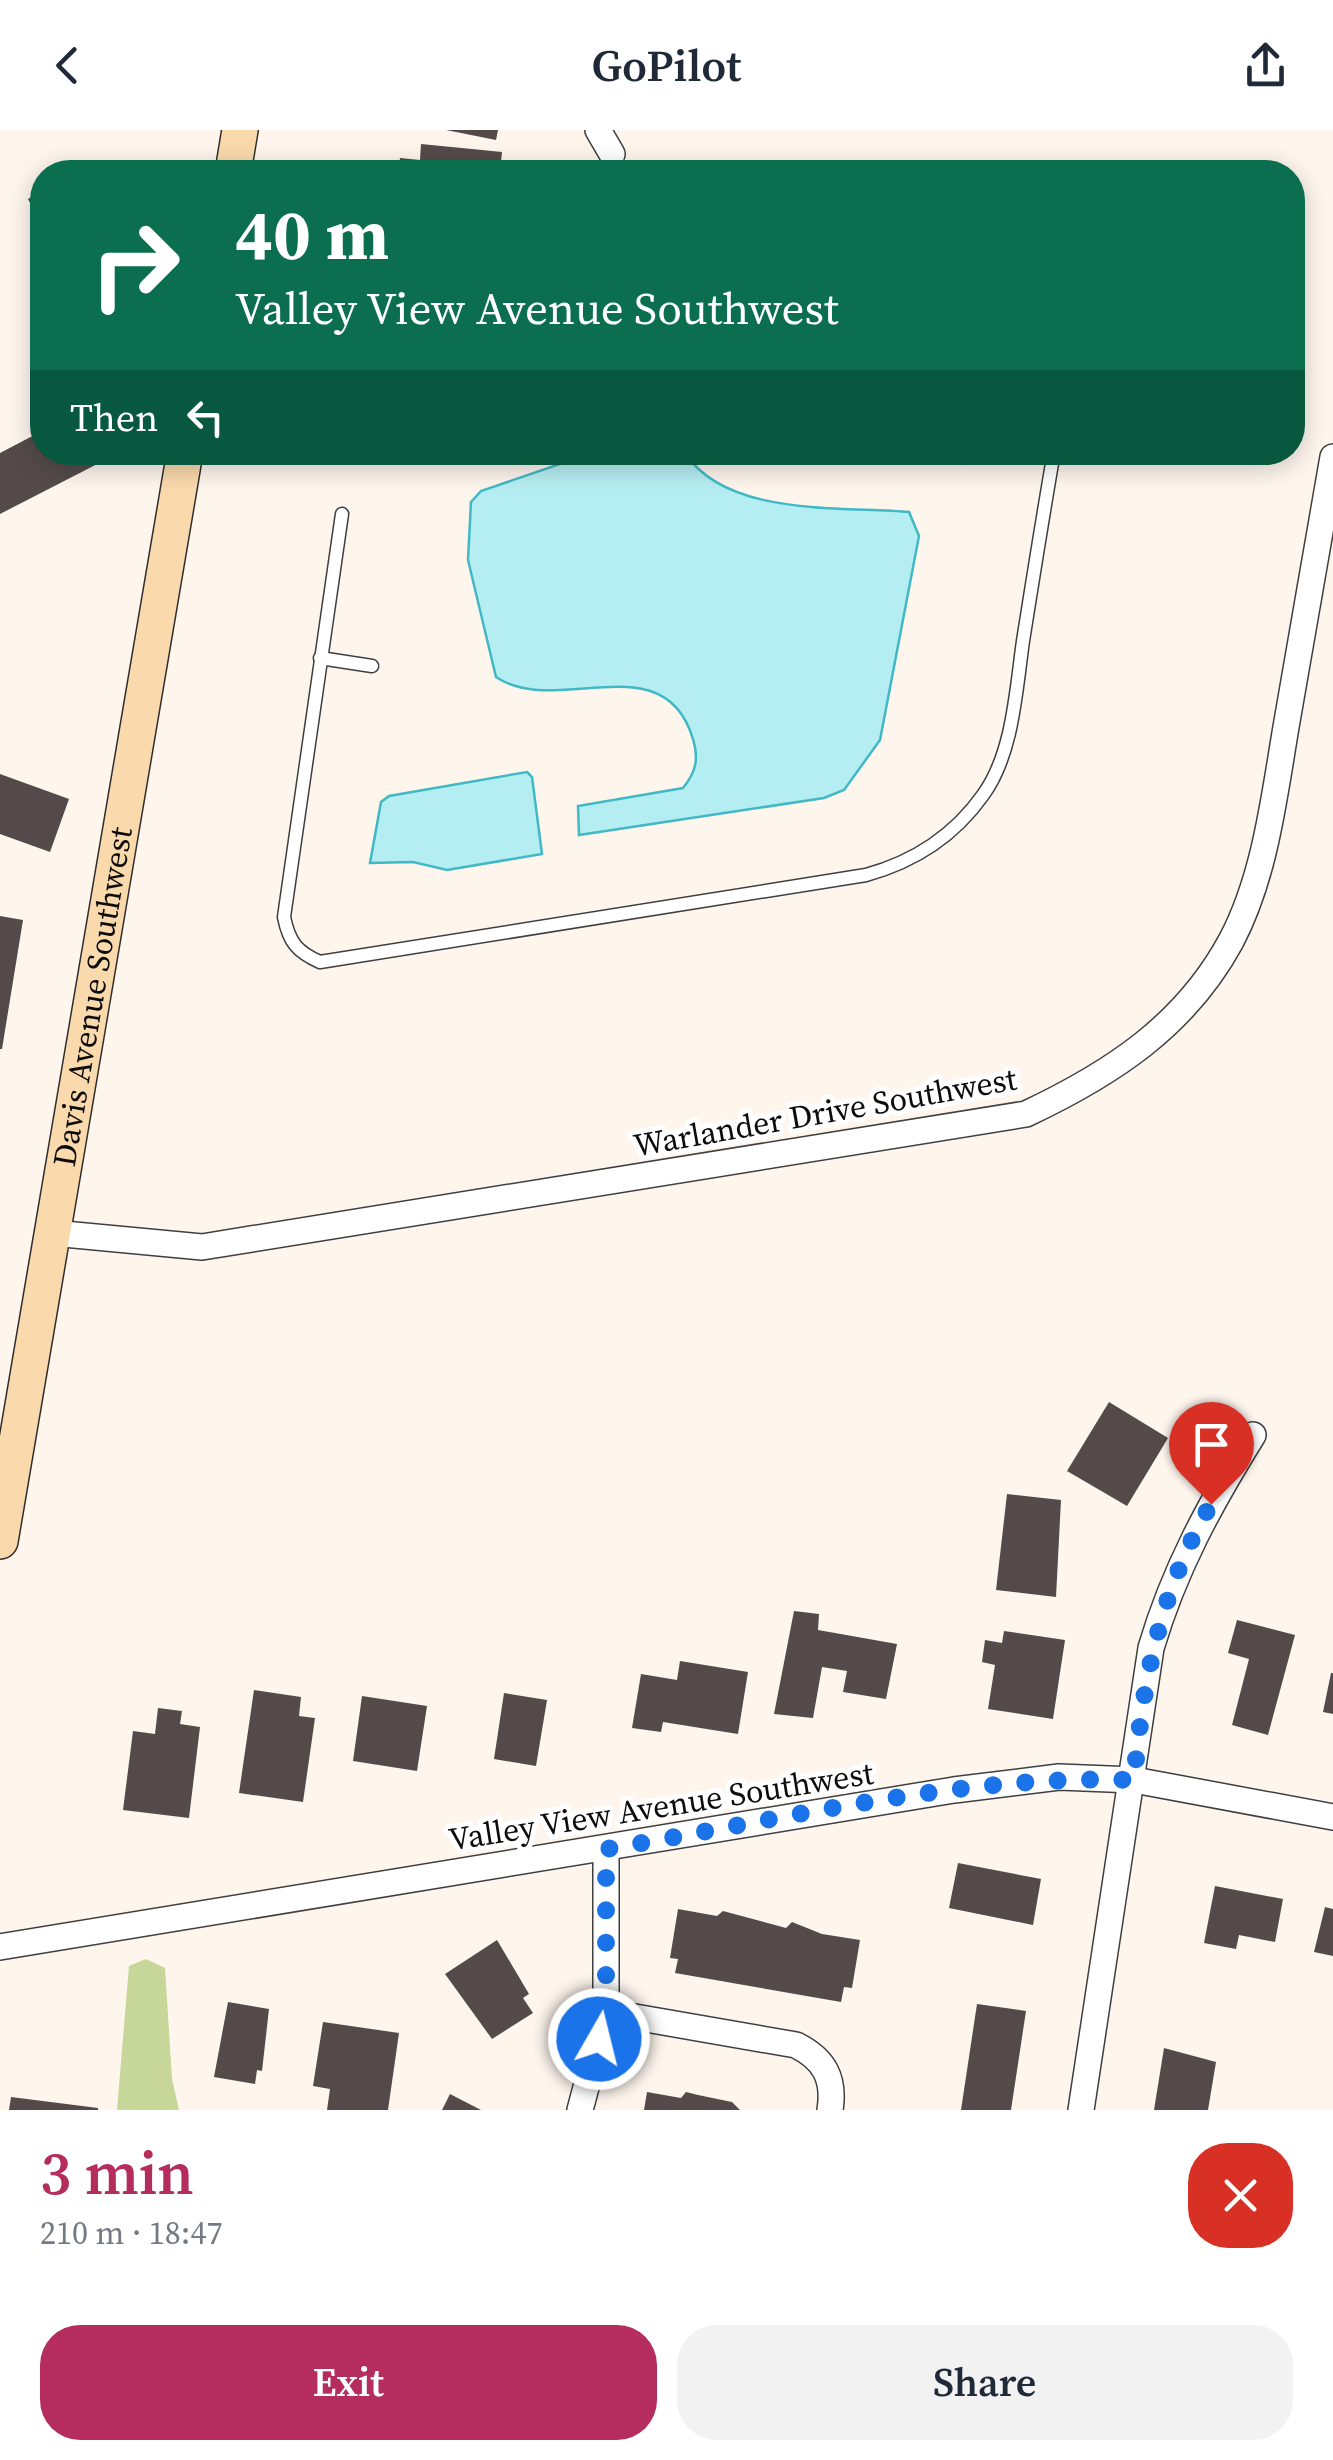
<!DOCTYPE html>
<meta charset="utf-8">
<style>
body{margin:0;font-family:"Source Serif 4",serif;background:#f2f2f3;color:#1f2937;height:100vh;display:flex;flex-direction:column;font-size:38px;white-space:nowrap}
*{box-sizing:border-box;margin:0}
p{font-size:32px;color:#747a83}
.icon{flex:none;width:55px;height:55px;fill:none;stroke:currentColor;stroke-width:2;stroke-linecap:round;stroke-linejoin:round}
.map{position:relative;height:1980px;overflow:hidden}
.sheet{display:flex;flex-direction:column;background:#fff;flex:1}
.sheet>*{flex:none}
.hud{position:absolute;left:30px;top:30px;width:1275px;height:305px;border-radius:40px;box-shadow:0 5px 25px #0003;background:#0b6e4f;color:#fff;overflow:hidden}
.pin{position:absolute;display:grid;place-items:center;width:85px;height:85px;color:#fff;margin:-102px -42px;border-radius:50% 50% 50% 0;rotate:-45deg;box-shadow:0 0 10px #0007}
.pin .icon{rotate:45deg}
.me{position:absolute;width:110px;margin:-55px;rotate:8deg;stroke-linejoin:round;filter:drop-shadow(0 0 8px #0008)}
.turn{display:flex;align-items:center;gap:35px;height:210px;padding:0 40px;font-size:45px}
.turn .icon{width:130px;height:130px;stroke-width:2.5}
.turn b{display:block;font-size:70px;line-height:85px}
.then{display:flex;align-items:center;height:95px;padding:0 40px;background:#0003;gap:20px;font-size:38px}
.round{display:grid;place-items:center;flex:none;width:105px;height:105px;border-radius:40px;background:#f2f2f3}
.head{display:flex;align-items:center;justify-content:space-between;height:170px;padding:0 40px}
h1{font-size:60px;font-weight:600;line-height:75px;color:#b42d5d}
.action{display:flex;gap:20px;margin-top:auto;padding:20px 40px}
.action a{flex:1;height:115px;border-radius:40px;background:#b42d5d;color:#fff;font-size:40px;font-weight:600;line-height:115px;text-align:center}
.action a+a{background:#f2f2f3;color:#1f2937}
header{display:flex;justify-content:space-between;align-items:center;height:130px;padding:0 40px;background:#fff;font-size:45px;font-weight:600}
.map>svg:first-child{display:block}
.forest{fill:#c7d699}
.water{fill:#b5eef2;stroke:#40b9c5;stroke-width:2.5}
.building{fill:#544a49}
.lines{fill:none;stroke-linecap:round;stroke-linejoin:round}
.lane-casing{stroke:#3f3f3f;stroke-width:15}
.street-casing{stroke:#3f3f3f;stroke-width:28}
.secondary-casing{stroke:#2e2e2e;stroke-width:38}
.lane{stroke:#fff;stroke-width:12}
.street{stroke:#fff;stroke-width:25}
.secondary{stroke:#fad9ac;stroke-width:35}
.route{stroke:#1a73e8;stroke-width:18;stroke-dasharray:0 32.4}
.labels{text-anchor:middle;stroke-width:10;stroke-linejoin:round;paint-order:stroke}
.street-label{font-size:32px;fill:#0c0c0c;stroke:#fff}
</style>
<header><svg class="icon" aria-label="back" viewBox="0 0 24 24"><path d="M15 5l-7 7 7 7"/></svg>GoPilot<svg class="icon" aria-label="share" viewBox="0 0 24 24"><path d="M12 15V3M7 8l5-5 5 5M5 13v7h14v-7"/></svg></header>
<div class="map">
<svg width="1333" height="1980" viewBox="0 0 1333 1980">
<rect width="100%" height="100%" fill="#fef5ed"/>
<path class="forest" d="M146,1829L165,1838L172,1949L179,1980H117L129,1836Z"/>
<g class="water">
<path d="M685,323C727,387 840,376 909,382L919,406L880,610L844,660L824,668L579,705L578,676L683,658C696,642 699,629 693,609C664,512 556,588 496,547L468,430L471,372L481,361L592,323Z"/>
<path d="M903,323L977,322V323L966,334Z"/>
<path d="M527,642L532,647L542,724L447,740L413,732L370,733L381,672L389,666Z"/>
</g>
<g class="building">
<path d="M446,0H498L496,10Z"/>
<path d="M421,14L502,22L500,42H398L400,28L420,30Z"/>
<path d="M42,61V96L28,69Z"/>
<path d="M42,301V322H104L107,329L0,384V323Z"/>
<path d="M0,644L69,669L50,722L0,704Z"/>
<path d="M0,786L23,790L2,919H0Z"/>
<path d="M1109,1272L1168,1308L1127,1376L1067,1341Z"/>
<path d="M1007,1364L1061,1370L1056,1467L996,1460Z"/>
<path d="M794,1481L819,1484L818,1500L897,1514L886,1569L843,1562L847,1541L822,1537L813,1588L774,1584Z"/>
<path d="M1237,1490L1295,1505L1268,1605L1232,1595L1249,1529L1228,1523Z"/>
<path d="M1004,1501L1065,1510L1053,1589L988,1579L995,1535L982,1532L985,1510L1002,1513Z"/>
<path d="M680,1531L748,1542L738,1604L663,1592L661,1602L632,1598L641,1544L677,1550Z"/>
<path d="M1331,1543H1333V1584L1323,1582Z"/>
<path d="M254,1560L301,1567L299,1586L315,1588L303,1672L239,1663Z"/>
<path d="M504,1563L547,1570L536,1636L494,1629Z"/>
<path d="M362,1566L427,1576L417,1641L353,1631Z"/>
<path d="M158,1578L182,1581L180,1594L200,1597L189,1688L123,1680L133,1601L155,1604Z"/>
<path d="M958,1733L1041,1749L1033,1795L949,1778Z"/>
<path d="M1215,1756L1283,1769L1275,1812L1239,1805L1236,1819L1204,1813Z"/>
<path d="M1325,1777L1333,1779V1826L1314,1822Z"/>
<path d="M678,1779L717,1786L723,1781L786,1798L792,1792L822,1804L860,1810L852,1858L844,1857L841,1872L675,1843L678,1829L670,1828Z"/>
<path d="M497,1810L529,1864L523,1868L533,1883L492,1909L445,1844Z"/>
<path d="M228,1872L269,1879L262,1941L257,1940L255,1954L214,1947Z"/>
<path d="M977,1874L1026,1881L1011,1980H961Z"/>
<path d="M323,1892L399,1903L388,1980H327L330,1959L313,1956Z"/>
<path d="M1164,1918L1216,1932L1208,1980H1154Z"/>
<path d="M647,1962L681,1968L686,1962L698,1965L732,1972L740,1980H644Z"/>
<path d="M450,1964L481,1980H442Z"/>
<path d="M11,1967L98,1978V1980H9Z"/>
</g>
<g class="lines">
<defs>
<g id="lane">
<path d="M602,42L612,24"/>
<path d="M342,384L284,787C289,812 297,822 320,832L866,745C913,732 954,706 983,665C1013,624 1016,560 1023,511C1033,448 1043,385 1054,322"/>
<path d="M320,528L372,536"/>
</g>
<g id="street">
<path d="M598,0L612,24"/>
<path d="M53,1103L202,1117L1026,984C1111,944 1185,896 1231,811C1265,747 1274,668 1286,597C1302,507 1317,417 1333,327"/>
<path d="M0,1817L954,1660L1059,1647L1134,1650L1333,1687"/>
<path d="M606,1882L796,1915C824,1929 835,1948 830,1980"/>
<path d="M580,1980L606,1882V1719"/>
<path d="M1081,1980L1151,1518C1174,1440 1210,1374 1253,1305"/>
</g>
<g id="secondary">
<path d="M233,42L240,0"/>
<path id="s1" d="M0,1411L185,322"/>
</g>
</defs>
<use href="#lane" class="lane-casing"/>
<use href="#street" class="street-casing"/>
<use href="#secondary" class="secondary-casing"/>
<use href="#lane" class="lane"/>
<use href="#street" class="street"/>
<use href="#secondary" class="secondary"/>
</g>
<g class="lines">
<path class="route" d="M599,1909L606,1882V1719C777,1691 961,1644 1134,1650C1143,1550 1160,1461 1211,1374"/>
</g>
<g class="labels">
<g class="street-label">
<text dy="11" stroke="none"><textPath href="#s1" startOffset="552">Davis Avenue Southwest</textPath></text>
<text transform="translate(825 982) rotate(-10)" y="11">Warlander Drive Southwest</text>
<text transform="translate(661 1676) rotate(-9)" y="11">Valley View Avenue Southwest</text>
</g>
</g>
</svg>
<div class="pin" style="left:1211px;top:1374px;background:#d93025"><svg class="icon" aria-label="arrive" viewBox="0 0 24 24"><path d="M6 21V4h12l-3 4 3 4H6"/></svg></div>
<svg class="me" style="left:599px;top:1909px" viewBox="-20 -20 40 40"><circle r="17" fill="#1a73e8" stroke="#fff" stroke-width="3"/><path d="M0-11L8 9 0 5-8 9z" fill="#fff"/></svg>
<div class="hud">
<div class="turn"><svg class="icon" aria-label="right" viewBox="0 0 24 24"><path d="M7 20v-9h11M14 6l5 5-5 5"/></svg><div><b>40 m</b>Valley View Avenue Southwest</div></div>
<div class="then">Then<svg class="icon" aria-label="left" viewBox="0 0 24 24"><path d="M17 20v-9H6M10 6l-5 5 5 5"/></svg></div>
</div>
</div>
<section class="sheet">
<div class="head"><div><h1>3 min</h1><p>210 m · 18:47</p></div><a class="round" style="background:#d93025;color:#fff"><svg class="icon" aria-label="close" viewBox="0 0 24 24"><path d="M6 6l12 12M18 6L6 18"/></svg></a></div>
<div class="action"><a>Exit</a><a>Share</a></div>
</section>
